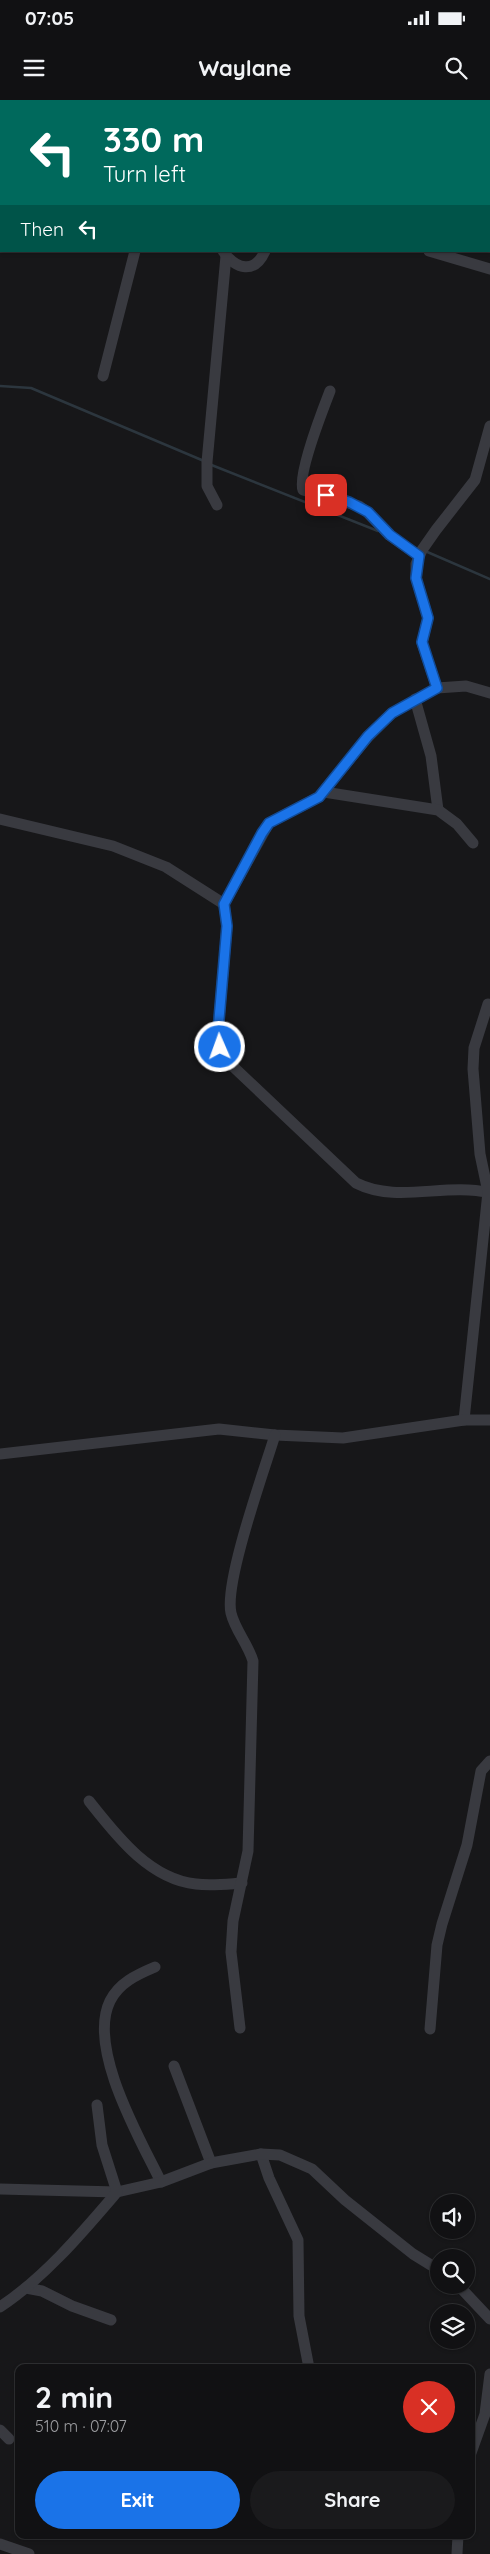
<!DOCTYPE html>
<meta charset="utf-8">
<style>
body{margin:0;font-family:Quicksand,sans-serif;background:#1a1a1c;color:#f1f3f6;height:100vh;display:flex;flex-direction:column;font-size:19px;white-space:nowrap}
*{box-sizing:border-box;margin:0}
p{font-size:16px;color:#9c9da0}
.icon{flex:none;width:28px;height:28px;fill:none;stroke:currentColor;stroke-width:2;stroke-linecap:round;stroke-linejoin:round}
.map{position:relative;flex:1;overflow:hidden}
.sheet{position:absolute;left:15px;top:2264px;width:460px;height:175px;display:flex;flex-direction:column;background:#111113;border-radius:10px;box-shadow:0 1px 4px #0004,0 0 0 1px #303133}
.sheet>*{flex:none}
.top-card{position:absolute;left:0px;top:0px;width:490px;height:152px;box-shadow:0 1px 4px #0004,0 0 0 1px #303133;background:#00695c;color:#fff;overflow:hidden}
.fabs{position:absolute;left:430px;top:2094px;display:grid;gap:10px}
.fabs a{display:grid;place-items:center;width:45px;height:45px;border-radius:50%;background:#111113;box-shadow:0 1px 4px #0004,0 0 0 1px #303133;font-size:25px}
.pin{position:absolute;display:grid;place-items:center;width:42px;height:42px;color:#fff;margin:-21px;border-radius:10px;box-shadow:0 2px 8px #0006}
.me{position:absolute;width:55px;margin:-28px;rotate:358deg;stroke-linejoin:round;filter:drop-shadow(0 0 4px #0008)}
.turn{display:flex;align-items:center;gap:18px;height:105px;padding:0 20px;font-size:22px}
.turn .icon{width:65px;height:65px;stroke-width:2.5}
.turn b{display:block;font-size:35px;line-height:42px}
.then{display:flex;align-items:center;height:48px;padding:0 20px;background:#0003;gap:10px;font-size:19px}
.round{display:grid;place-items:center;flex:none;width:52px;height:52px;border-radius:26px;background:#1a1a1c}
.overview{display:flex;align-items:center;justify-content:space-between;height:85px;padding:0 20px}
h1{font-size:30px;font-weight:700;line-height:38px}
.button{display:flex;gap:10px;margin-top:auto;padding:10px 20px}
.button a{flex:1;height:58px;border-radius:30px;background:#1a73e8;color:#fff;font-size:20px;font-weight:700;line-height:58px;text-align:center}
.button a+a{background:#1a1a1c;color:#f1f3f6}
.status{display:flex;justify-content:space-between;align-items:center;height:35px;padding:0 25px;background:#111113;direction:ltr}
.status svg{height:14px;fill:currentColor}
header{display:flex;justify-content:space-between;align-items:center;height:65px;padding:0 20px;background:#111113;font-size:22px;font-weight:700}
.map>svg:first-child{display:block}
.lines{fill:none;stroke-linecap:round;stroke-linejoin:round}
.stream{stroke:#2c363e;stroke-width:2.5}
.street{stroke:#393a40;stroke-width:11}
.route-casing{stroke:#114b97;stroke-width:12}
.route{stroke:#1a73e8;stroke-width:9}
</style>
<div class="status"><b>07:05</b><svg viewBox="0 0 49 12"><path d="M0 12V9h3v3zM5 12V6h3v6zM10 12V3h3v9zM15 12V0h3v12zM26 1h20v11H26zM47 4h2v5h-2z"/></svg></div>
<header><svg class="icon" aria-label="menu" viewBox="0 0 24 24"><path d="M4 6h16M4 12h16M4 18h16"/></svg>Waylane<svg class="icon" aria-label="search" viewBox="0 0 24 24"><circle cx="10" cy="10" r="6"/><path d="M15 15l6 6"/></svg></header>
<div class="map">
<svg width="490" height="2454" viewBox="0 0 490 2454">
<rect width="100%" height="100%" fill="#171719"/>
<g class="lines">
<g class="stream">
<path d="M0,286L31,288L204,361"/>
<path d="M209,364L378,431"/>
<path d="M425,451L490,479"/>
</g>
<g class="street">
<path d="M167,1L168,0"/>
<path d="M0,42L1,43"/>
<path d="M223,151C236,170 255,174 265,151"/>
<path d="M429,151L490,169"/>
<path d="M103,276L135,151"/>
<path d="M330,291C323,309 297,375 303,390L359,406L367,412L389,435L419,456"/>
<path d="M217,405L207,386V362L226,156"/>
<path d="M437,588L422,543L428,518L416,478V464L422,450L436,430L475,380L490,326"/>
<path d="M415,599L431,656L438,710"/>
<path d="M324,692L438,710L457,724L473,743"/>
<path d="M0,719L113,746L166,767L224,804L227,827L218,931L220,947L223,957L356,1083C397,1104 446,1082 490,1093"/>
<path d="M224,804L269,723L319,697L368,637L392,613L437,588L466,586L490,593"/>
<path d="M464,1320L488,1092L480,1054L473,969L474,948L488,904"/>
<path d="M0,1354L219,1329L275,1335L343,1338L464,1320H490"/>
<path d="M89,1701C116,1735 149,1779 196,1784C211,1786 227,1784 242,1783"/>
<path d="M155,1867C136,1875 119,1883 110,1901C87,1948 140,2039 161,2082"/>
<path d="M240,1928L231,1852L233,1821L248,1751L253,1561C248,1544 235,1530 231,1513C224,1482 264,1371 275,1335"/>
<path d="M430,1929L437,1845L442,1824L467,1745L481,1671L490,1661"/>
<path d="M174,1966L211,2063"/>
<path d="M261,2054L269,2078L298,2140L299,2216L309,2268"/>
<path d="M0,2089L117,2092L161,2082L211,2063L261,2054L280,2055L312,2069L345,2100L413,2154L439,2170"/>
<path d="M458,2185L490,2219"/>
<path d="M26,2188L42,2191L72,2206L111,2220"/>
<path d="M0,2207C45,2177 82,2133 117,2092L102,2045L97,2005"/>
<path d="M0,2330L9,2339"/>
<path d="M471,2353L485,2314L490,2274"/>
<path d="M0,2444L29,2454"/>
<path d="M457,2454L458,2435"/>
</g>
</g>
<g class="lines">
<defs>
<path id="route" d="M220,947L218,931L227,826L224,804L262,733L269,723L319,697L368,636L392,613L437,588L422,542L428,518L416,478L419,456L390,435L368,412L349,402L326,395"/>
</defs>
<use href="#route" class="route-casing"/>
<use href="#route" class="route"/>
</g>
</svg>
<div class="fabs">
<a><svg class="icon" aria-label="sound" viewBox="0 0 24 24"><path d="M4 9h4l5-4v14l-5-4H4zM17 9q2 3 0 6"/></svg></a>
<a><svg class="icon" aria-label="search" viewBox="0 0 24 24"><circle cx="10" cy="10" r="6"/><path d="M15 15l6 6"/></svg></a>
<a><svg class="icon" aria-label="layers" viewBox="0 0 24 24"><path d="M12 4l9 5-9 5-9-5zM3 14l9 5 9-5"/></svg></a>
</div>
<div class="pin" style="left:326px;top:395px;background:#d93025"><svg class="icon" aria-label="arrive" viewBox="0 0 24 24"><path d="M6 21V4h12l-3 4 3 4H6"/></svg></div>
<svg class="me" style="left:220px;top:947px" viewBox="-20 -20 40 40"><circle r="17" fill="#1a73e8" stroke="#fff" stroke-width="3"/><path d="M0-11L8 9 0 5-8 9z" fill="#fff"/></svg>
<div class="top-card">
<div class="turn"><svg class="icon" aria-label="left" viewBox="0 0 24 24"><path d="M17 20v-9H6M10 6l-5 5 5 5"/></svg><div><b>330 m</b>Turn left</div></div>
<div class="then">Then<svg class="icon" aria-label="left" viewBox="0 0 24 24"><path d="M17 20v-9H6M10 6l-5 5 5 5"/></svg></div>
</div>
<section class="sheet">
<div class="overview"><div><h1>2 min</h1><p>510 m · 07:07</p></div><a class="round" style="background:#d93025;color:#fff"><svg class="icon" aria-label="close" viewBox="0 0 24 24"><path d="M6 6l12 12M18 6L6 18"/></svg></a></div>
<div class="button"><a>Exit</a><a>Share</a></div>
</section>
</div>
